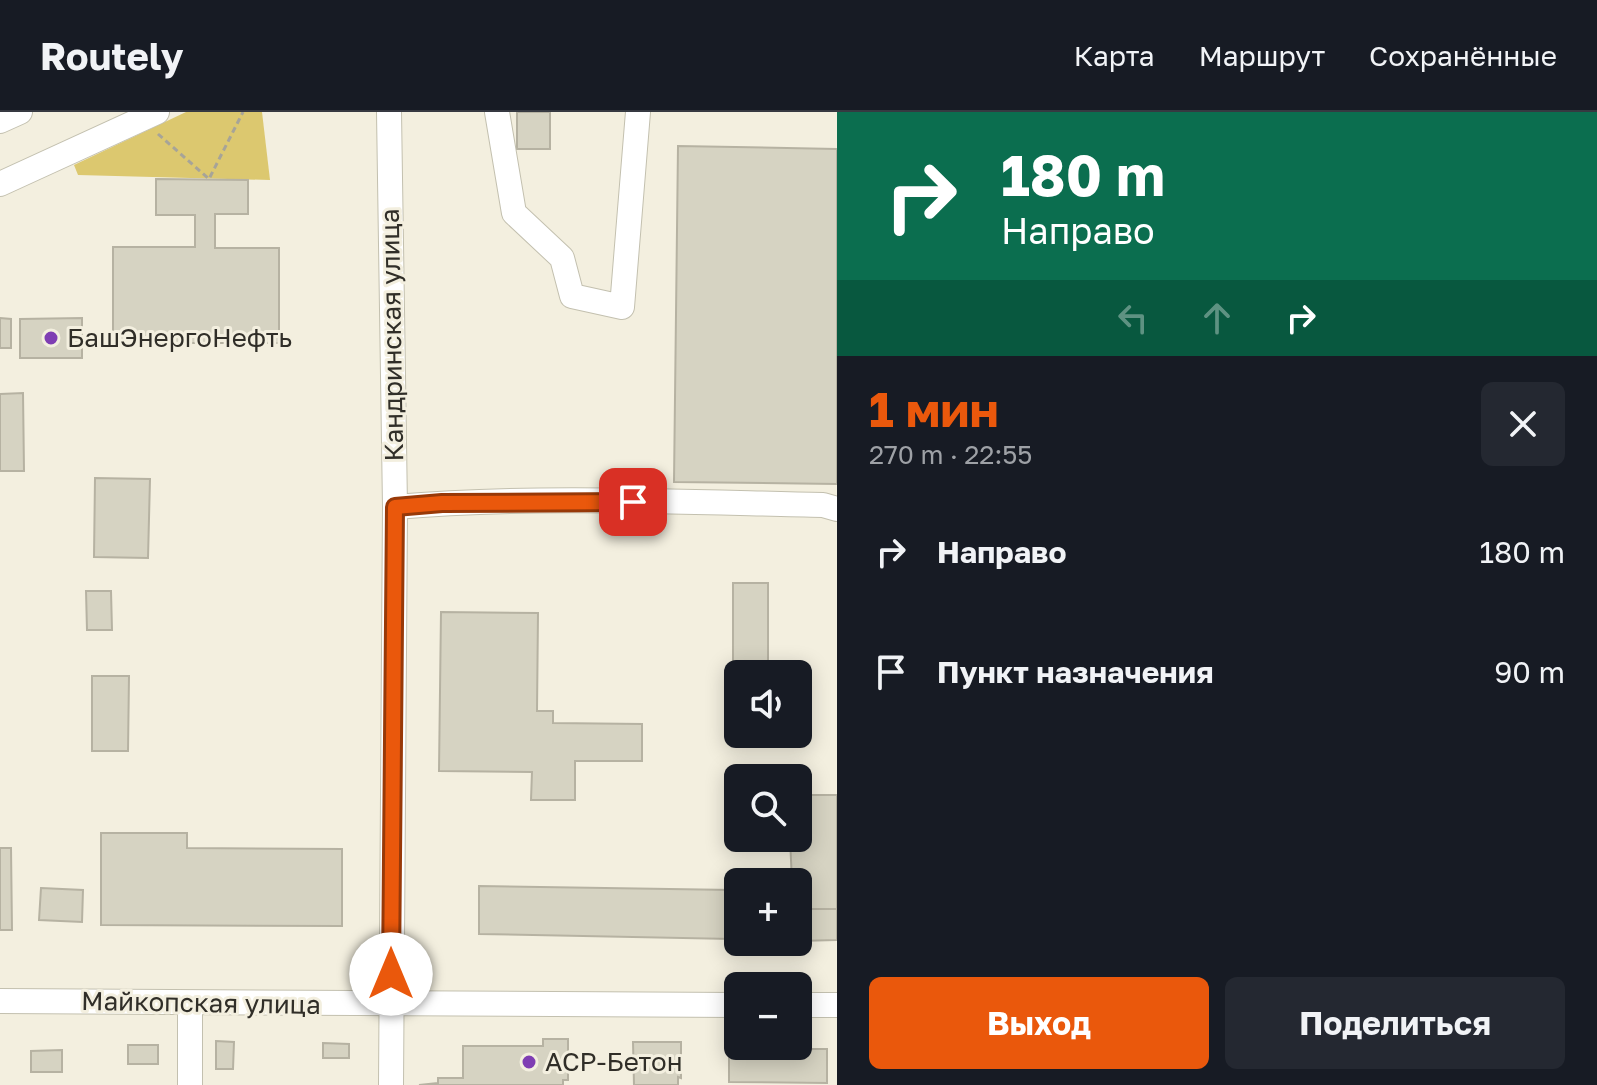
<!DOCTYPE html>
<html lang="ru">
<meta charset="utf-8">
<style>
body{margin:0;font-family:"Golos Text",sans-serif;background:#242831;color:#f1f3f6;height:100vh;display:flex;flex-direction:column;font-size:30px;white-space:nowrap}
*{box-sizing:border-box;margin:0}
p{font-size:26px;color:#9ea1a6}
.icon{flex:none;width:44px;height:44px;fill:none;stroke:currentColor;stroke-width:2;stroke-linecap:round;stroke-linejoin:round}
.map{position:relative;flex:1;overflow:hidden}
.side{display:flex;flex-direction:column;background:#171b24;width:760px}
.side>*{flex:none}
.banner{background:#0b6e4f;color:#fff;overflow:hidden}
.controls{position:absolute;left:724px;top:548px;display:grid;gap:16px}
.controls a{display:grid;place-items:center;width:88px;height:88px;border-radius:12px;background:#171b24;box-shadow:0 4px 20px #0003;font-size:40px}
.pin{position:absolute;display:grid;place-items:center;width:68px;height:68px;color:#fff;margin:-34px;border-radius:16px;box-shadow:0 4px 12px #0006}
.me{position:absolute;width:88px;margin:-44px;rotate:0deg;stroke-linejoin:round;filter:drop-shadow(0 0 6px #0008)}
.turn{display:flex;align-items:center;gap:28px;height:168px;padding:0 32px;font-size:36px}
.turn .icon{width:104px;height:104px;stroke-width:2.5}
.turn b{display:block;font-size:56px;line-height:68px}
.lanes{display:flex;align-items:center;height:76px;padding:0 32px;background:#0003;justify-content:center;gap:40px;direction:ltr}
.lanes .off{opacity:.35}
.round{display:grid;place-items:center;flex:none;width:84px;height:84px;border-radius:12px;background:#242831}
.headline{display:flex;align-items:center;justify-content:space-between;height:136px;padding:0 32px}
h1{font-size:48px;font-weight:700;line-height:60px;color:#ea580c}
.primary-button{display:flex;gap:16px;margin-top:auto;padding:16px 32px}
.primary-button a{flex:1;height:92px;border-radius:12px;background:#ea580c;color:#fff;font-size:32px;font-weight:700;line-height:92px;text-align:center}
.primary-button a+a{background:#242831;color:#f1f3f6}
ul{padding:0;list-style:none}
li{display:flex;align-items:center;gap:24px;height:120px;padding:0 32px}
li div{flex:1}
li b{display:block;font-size:30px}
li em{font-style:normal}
header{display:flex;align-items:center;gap:48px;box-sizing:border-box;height:112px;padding:0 40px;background:#171b24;border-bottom:2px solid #363941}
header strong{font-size:38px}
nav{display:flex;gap:44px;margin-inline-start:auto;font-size:28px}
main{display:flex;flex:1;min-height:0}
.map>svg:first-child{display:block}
.green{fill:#dcc86f}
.building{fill:#d6d3c2;stroke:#b6b2a2;stroke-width:2}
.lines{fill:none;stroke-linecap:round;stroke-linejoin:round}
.minor-casing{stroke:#c3c0af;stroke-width:26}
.path{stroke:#a7a498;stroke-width:3;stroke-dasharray:6 4;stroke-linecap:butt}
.minor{stroke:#fff;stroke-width:24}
.route-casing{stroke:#983908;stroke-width:20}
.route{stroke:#ea580c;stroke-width:14}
.poi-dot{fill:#7f3eb3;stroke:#f3efdf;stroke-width:3}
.labels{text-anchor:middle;stroke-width:6;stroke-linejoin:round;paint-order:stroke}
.street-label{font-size:26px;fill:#302e28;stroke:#f3efdf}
.poi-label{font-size:26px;fill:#302e28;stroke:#f3efdf;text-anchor:start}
</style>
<header>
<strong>Routely</strong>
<nav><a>Карта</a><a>Маршрут</a><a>Сохранённые</a></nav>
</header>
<main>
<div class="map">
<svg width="837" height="973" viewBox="0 0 837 973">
<rect width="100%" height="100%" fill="#f3efdf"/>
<path class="green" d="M186,0H262L270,68L78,63L74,53Z"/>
<g class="building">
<rect x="517" y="0" width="33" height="37"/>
<path d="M678,34L837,37V372L674,370Z"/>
<path d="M156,67L248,68V102H215V136H279V231H113V135H195V103H156Z"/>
<path d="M0,206L11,207V236H0Z"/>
<path d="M82,206V246H20V207Z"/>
<path d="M23,281L24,359H0V282Z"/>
<path d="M95,366L150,367L148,446L94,445Z"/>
<path d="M733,471H768V562H738V611H733Z"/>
<path d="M86,479H111L112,518H87Z"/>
<path d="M441,500L538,501L537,599H553V611L642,612V649H575V688H531L532,660L439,659Z"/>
<path d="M92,564H129L128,639H92Z"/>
<path d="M798,683H837V797H798V770H792L790,726H798Z"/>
<path d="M101,721H187V736L342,737V814L101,813Z"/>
<path d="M0,736H11L12,818H0Z"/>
<path d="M479,774L733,778L732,827L479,822Z"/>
<path d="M41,776L83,778L82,810L39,808Z"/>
<path d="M798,797H837V828L798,829Z"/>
<path d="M543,927H568V968H563V973H419L438,971V966H463V934H543Z"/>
<path d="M216,929L234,930L233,957H216Z"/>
<path d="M633,930H681V966L678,965V973H634Z"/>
<path d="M323,931L349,932V946H323Z"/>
<rect x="128" y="933" width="30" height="19"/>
<path d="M729,937H827V971L729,970Z"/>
<path d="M62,938V960H31V939Z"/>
</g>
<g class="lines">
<defs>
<g id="minor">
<path d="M389,0L395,395L391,973"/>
<path d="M497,0L514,101L562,146L572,184L622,195L638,0"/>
<path d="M0,9L20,0"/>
<path d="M0,72L157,0"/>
<path d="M395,395C536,383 681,390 823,393L837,397"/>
<path d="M0,889L738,893"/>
<path d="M190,891V973"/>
<path d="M798,893H837"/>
</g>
</defs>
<use href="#minor" class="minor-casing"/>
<path class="path" d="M158,22L209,67L243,0"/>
<use href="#minor" class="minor"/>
</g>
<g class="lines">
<defs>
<path id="route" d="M391,862L395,395L442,391L633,390"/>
</defs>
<use href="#route" class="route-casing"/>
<use href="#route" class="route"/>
</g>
<g class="poi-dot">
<circle cx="51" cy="226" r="8"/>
<circle cx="529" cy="950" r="8"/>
</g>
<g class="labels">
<g class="street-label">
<text transform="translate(392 223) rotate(-91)" y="9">Кандринская улица</text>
<text transform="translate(201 891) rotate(1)" y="9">Майкопская улица</text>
</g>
<g class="poi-label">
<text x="67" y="235">БашЭнергоНефть</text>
<text x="545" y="959">АСР-Бетон</text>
</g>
</g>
</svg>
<div class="controls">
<a><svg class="icon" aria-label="sound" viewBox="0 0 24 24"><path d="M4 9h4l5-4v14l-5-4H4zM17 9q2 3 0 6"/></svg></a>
<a><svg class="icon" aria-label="search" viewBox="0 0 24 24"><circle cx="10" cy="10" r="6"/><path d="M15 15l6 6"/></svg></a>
<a>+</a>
<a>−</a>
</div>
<div class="pin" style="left:633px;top:390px;background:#d93025"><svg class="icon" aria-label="arrive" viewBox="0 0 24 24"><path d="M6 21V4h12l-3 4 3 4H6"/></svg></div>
<svg class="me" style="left:391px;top:862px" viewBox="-20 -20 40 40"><circle r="19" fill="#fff"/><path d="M0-13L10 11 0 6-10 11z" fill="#ea580c"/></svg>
</div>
<section class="side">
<div class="banner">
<div class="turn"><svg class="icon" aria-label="right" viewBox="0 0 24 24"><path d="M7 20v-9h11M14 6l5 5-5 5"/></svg><div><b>180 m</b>Направо</div></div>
<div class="lanes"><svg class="icon off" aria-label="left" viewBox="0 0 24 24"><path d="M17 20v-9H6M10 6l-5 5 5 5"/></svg><svg class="icon off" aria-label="ahead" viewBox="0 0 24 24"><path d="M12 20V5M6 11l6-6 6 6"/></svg><svg class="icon" aria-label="right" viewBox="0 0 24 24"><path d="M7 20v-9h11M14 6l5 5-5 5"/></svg></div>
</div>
<div class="headline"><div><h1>1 мин</h1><p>270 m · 22:55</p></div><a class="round"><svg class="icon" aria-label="close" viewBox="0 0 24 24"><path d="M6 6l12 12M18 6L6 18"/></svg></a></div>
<ul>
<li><svg class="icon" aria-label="right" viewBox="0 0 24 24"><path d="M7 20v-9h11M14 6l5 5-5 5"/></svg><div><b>Направо</b></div><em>180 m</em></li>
<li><svg class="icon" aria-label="arrive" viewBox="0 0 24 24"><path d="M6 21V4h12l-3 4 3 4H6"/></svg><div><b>Пункт назначения</b></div><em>90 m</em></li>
</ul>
<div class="primary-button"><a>Выход</a><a>Поделиться</a></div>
</section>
</main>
